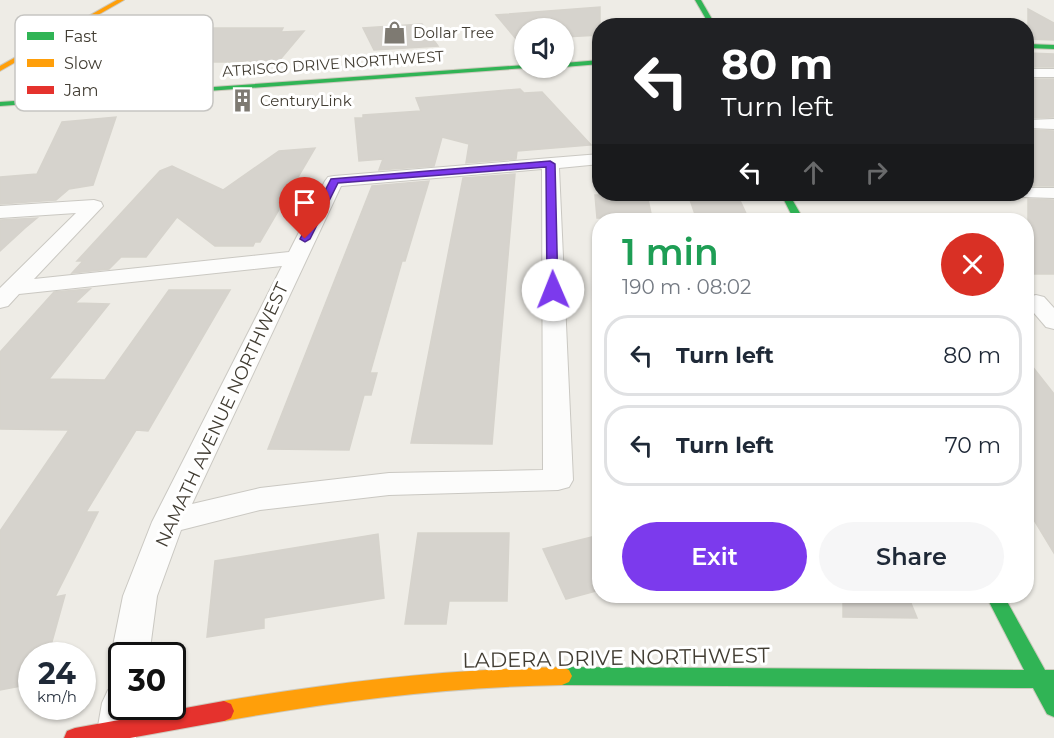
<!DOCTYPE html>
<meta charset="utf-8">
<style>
body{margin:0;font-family:Montserrat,sans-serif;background:#f6f6f7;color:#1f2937;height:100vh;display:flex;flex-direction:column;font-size:22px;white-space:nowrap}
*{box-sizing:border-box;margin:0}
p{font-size:20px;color:#747a83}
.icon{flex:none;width:33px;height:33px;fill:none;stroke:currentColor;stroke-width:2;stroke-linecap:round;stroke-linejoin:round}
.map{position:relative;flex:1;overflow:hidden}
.details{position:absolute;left:592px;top:213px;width:442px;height:390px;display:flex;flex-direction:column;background:#fff;border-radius:24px;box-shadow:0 2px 4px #0004}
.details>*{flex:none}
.top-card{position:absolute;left:592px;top:18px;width:442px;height:183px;border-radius:24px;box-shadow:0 2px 4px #0004;background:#202124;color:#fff;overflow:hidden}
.buttons{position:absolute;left:514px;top:18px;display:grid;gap:12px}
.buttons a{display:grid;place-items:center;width:60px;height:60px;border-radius:50%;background:#fff;box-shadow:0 2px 4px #0004;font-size:30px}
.speed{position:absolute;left:18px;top:642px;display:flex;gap:12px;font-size:30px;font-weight:700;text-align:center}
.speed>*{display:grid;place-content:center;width:78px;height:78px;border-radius:50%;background:#fff;box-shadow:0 2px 4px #0004;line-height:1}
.speed small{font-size:15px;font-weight:400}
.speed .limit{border:3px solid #111;border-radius:9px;background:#fff;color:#111}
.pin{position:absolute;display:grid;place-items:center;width:51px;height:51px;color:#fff;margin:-62px -26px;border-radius:50% 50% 50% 0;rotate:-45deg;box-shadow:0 0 6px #0007}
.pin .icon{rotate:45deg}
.me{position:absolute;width:66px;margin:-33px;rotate:359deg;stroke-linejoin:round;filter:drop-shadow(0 0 4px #0008)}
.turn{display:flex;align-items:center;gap:21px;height:126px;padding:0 30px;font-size:27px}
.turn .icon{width:78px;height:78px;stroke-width:2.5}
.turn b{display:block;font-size:42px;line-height:51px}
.lanes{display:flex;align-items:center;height:57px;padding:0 30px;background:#0003;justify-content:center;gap:30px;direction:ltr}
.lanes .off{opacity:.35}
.round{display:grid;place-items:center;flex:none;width:63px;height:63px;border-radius:32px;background:#f6f6f7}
.head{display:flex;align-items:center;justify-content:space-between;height:102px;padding:0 30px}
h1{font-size:36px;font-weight:600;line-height:45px;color:#1e9e55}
.cta{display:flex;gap:12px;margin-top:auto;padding:12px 30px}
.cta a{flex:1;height:69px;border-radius:36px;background:#7c3aed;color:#fff;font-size:24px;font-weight:600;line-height:69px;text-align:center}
.cta a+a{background:#f6f6f7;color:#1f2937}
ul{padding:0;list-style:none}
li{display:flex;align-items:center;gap:18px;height:81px;margin:0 12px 9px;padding:0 18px;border:3px solid #e0e1e3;border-radius:24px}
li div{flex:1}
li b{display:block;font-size:22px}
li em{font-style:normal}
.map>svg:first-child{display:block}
.building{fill:#d6d3cd;stroke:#d6d3cc;stroke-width:1.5}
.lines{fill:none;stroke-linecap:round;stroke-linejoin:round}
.street-casing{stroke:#cac8c2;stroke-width:2}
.fast-casing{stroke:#cdc9bd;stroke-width:2}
.slow-casing{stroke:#cdc9bd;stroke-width:2}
.jam-casing{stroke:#cdc9bd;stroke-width:2}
.street{fill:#fcfcfb;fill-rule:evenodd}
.fast{fill:#30b455;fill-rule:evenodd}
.slow{fill:#ff9f0a;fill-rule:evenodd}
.jam{fill:#e5322d;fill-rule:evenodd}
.route{fill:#7c3aed;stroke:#51269a;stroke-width:1.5}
.labels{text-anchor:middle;stroke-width:6;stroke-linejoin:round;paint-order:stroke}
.far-poi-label{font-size:15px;fill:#423d33;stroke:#fff;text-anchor:start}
.far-street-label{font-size:15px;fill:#423d33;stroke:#fff}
.street-label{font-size:18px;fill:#423d33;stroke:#fff}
.near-street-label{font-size:21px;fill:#423d33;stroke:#fff}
.key{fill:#fff;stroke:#c6c5c2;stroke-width:1.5}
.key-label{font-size:16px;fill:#423d33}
</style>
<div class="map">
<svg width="1054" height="738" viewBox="0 0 1054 738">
<rect width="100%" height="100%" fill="#eeece6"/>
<g class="building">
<path d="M600,7V35L564,37V28H525V40H517L496,15Z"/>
<path d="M1028,9L1054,23V40L1028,39Z"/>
<path d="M422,24L438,46L374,50L363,28Z"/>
<path d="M199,28H283L281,32L304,31L278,62H183L176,67H122L173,29Z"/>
<path d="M1028,53L1054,54V67H1028Z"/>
<path d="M1028,79H1054V117L1028,118Z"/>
<path d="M520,89L524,93L542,92L591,145L517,151L516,159L466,163L469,144L442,137L434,166L379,170L383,159L359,161L355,118H363V115L421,111L416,98Z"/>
<path d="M116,117L93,185L69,189L56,200L0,204V177L37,174L62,122Z"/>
<path d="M1028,130L1054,131V186H1028Z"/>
<path d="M315,148L260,242H255L253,246H215L177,217L146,257H121L109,269L72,273L83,261H77L160,171L172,166L223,190L279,151Z"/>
<path d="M515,174L492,444L411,443L463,178Z"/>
<path d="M429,181L405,261H402L370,373H377L371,395H364L349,450L268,449L372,186Z"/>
<path d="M688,194H737L749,220H697Z"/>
<path d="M595,195H647L652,218H597Z"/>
<path d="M1028,199L1054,200V274H1028Z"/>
<path d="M37,218L25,228L0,251V220Z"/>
<path d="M90,289L75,303L109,304L49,379L105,380L169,290H230L148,431L136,430L86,512H98L55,597L65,595L48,656H32V684L0,690V531L69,430L0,429V352L54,292Z"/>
<path d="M1028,361L1054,394V553L1028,510Z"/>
<path d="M418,533H509L507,601H449L446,624H405Z"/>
<path d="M378,534L384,598L264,618V628L207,637L215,561Z"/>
<path d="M600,535V590L566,599L543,549Z"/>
<path d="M843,596H908L917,618L843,617Z"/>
</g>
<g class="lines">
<defs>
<g id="street">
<rect x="1028" y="69" width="26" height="8"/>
<path d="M1054,119V129L1028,128V120Z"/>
<path d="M600,154V164L559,168L573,480L569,487L558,490L389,495L260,510L181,530L157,596L149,656H122V669L117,667L111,656L123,596L152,522L282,266L19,294L8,306L0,308V288L76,213L0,218V206L94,200L101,202L103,206L34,279L289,252L325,181L328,177L334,176ZM542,169L543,470L389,473L260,488L192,504L341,186Z"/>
<path d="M1028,188H1054V198L1022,197L1019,194H1028Z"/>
<path d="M1036,295L1044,297L1054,308V329L1046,327L1028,306V297Z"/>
<path d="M122,685V706H141L136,738H96L102,703L108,690Z"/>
</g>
<g id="fast">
<path d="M695,0H701L716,26H710Z"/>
<path d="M1028,44L1054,45V49L1028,48Z"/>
<path d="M600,60V64L564,67V63Z"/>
<path d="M525,65L527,68L0,106V102Z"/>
<path d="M781,194H789L804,220H794Z"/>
<path d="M986,596H1004L1045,670H1054V717L1047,714L1033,688L562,685L555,682L552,676L555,670L562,667L1024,670Z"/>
</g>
<g id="slow">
<path d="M117,0H124L0,71V66Z"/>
<path d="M562,667L569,670L572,676L569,682L562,685C448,687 336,701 224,721L217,718L214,711L217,704L224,701C336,682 448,669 562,667Z"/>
</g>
<path id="jam" d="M224,701L231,704L234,711L231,718L224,721L130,738H64L67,731L75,728Z"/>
</defs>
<use href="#street" class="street-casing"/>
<use href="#fast" class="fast-casing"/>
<use href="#slow" class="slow-casing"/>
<use href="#jam" class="jam-casing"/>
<use href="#street" class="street"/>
<use href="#fast" class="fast"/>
<use href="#slow" class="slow"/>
<use href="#jam" class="jam"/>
</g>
<path class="route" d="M550,161L555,164L558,292L553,293L547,290L546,167L338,183L310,239L305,242L300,239L331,179Z"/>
<defs>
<symbol id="shop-bare" viewBox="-9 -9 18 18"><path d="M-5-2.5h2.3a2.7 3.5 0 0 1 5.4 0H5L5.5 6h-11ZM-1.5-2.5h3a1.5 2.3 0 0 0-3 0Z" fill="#7e7a72" stroke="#fff" stroke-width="2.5" paint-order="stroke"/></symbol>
<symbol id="building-bare" viewBox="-9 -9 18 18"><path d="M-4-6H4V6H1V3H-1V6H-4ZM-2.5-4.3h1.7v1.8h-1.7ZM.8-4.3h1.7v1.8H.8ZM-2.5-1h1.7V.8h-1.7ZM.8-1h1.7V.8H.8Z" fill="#7e7a72" stroke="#fff" stroke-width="2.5" paint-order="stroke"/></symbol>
</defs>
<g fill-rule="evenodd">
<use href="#shop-bare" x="378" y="16" width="33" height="33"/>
<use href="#building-bare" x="226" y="84" width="33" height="33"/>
</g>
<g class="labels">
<g class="far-poi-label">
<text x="413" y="38">Dollar Tree</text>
<text x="260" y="106">CenturyLink</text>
</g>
<g class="far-street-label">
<text transform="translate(333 64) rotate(-4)" y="5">ATRISCO DRIVE NORTHWEST</text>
</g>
<g class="street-label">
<text transform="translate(222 415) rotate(-65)" y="6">NAMATH AVENUE NORTHWEST</text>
</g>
<g class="near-street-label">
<text transform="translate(616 658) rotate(-1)" y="7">LADERA DRIVE NORTHWEST</text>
</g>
</g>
<rect x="15" y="15" width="198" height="96" rx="9" class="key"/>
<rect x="27" y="32" width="27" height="8" fill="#30b455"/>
<rect x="27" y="59" width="27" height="8" fill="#ff9f0a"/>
<rect x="27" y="86" width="27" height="8" fill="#e5322d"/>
<g class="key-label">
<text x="64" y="42">Fast</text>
<text x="64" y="69">Slow</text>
<text x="64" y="96">Jam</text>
</g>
</svg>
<div class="buttons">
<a><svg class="icon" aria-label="sound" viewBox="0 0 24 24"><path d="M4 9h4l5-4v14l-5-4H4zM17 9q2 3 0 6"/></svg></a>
</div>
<div class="speed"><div>24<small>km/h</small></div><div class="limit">30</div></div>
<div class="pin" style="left:305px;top:239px;background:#d93025"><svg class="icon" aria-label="arrive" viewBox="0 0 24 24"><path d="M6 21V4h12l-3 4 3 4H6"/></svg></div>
<svg class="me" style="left:553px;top:290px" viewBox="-20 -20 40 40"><circle r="19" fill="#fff"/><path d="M0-13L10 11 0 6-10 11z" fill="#7c3aed"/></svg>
<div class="top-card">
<div class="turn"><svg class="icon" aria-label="left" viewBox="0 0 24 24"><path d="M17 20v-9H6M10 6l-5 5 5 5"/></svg><div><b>80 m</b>Turn left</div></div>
<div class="lanes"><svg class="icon" aria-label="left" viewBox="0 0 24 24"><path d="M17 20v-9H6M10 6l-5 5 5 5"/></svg><svg class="icon off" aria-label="ahead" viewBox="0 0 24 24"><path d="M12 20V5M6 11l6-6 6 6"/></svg><svg class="icon off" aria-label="right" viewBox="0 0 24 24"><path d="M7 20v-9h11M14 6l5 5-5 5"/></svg></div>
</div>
<section class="details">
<div class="head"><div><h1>1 min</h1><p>190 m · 08:02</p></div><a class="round" style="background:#d93025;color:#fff"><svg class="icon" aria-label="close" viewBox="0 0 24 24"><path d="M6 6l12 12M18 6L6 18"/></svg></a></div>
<ul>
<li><svg class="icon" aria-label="left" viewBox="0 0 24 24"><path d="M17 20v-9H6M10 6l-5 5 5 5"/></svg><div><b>Turn left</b></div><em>80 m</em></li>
<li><svg class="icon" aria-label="left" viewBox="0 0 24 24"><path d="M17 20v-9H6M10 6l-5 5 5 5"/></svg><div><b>Turn left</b></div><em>70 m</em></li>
</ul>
<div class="cta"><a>Exit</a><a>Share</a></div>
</section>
</div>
